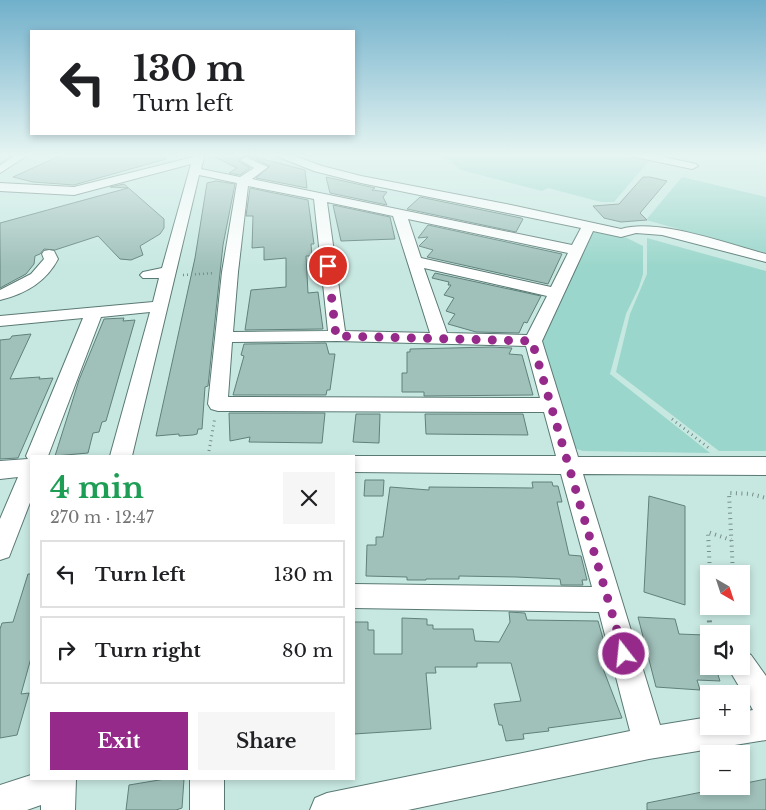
<!DOCTYPE html>
<meta charset="utf-8">
<style>
body{margin:0;font-family:"Libre Baskerville",serif;background:#f6f6f6;color:#202124;height:100vh;display:flex;flex-direction:column;font-size:19px;white-space:nowrap}
*{box-sizing:border-box;margin:0}
p{font-size:16px;color:#757577}
.icon{flex:none;width:28px;height:28px;fill:none;stroke:currentColor;stroke-width:2;stroke-linecap:round;stroke-linejoin:round}
.map{position:relative;flex:1;overflow:hidden}
.side{position:absolute;left:30px;top:455px;width:325px;height:325px;display:flex;flex-direction:column;background:#fff;border-radius:0px;box-shadow:0 2px 8px #0003}
.side>*{flex:none}
.top-card{position:absolute;left:30px;top:30px;width:325px;height:105px;border-radius:0px;box-shadow:0 2px 8px #0003;background:#fff;color:#202124;overflow:hidden}
.needle{width:32px;rotate:141deg}
.buttons{position:absolute;left:700px;top:565px;display:grid;gap:10px}
.buttons a{display:grid;place-items:center;width:50px;height:50px;border-radius:0px;background:#fff;box-shadow:0 2px 8px #0003;font-size:25px}
.pin{position:absolute;display:grid;place-items:center;width:42px;height:42px;color:#fff;margin:-21px;border:2px solid #fff;border-radius:50%;box-shadow:0 1px 5px #0007}
.me{position:absolute;width:55px;margin:-28px;rotate:344deg;stroke-linejoin:round;filter:drop-shadow(0 0 4px #0008)}
.turn{display:flex;align-items:center;gap:18px;height:105px;padding:0 20px;font-size:22px}
.turn .icon{width:65px;height:65px;stroke-width:2.5}
.turn b{display:block;font-size:35px;line-height:42px}
.round{display:grid;place-items:center;flex:none;width:52px;height:52px;border-radius:0px;background:#f6f6f6}
.head{display:flex;align-items:center;justify-content:space-between;height:85px;padding:0 20px}
h1{font-size:30px;font-weight:700;line-height:38px;color:#1e9e55}
.button{display:flex;gap:10px;margin-top:auto;padding:10px 20px}
.button a{flex:1;height:58px;border-radius:0px;background:#962a8b;color:#fff;font-size:20px;font-weight:700;line-height:58px;text-align:center}
.button a+a{background:#f6f6f6;color:#202124}
ul{padding:0;list-style:none}
li{display:flex;align-items:center;gap:15px;height:68px;margin:0 10px 8px;padding:0 10px;border:2px solid #e0e0e0;border-radius:0px}
li div{flex:1}
li b{display:block;font-size:19px}
li em{font-style:normal}
.map>svg:first-child{display:block}
.green{fill:#9ad6cb}
.building{fill:#a0c0ba;stroke:#61807a}
.lines{fill:none;stroke-linecap:round;stroke-linejoin:round}
.minor-casing{stroke:#5a7973;stroke-width:2}
.path-far3{stroke:#768e89;stroke-width:2.5;stroke-dasharray:1 3;stroke-linecap:butt}
.path-far2{stroke:#768e89;stroke-width:3;stroke-dasharray:1 4;stroke-linecap:butt}
.path-far1{stroke:#768e89;stroke-width:4;stroke-dasharray:1 4.5;stroke-linecap:butt}
.path{stroke:#768e89;stroke-width:5;stroke-dasharray:2 5.5;stroke-linecap:butt}
.minor{fill:#fff;fill-rule:evenodd}
.route{stroke:#962a8b;stroke-width:9;stroke-dasharray:0 16.2}
</style>
<div class="map">
<svg width="766" height="810" viewBox="0 0 766 810">
<rect width="100%" height="100%" fill="#c7e8e1"/>
<g class="green">
<path d="M449,154H616L649,161L614,202H601L548,188L542,191L461,170L444,157Z"/>
<path d="M682,177L766,197V253L646,220Z"/>
<path d="M597,231L627,238L643,246V274L639,287L626,314L610,374L710,453L583,451L574,448L542,341L592,232Z"/>
<path d="M647,238L766,271V451H719L616,372L630,314L647,274Z"/>
</g>
<g class="building">
<path d="M64,154H165L166,159L74,185L33,182L13,177Z"/>
<path d="M209,154H243L305,170L307,188L256,178L270,166L247,155L238,161L250,168L240,175L229,173L237,168Z"/>
<path d="M326,177L375,188L372,190L387,192L383,197L387,205L330,193Z"/>
<path d="M643,177H650L667,181L640,213L647,220L621,222L604,218L593,206L619,204Z"/>
<path d="M216,181L235,184L223,245L208,386L205,387L202,429H198L197,434L193,435L179,436V434L156,436L195,258L207,183Z"/>
<path d="M124,184L164,219V228L160,234L140,246L143,255L131,260L120,259L98,236L55,250L44,249L40,254L35,256L34,264L26,274L0,288V223L128,188L110,187Z"/>
<path d="M250,188L308,200L314,244H311L312,256H306L308,293L318,292L323,329L245,330L251,290L286,287V258L264,260V247L252,248L253,216H246Z"/>
<path d="M420,197L521,218L523,219L516,232L407,209Z"/>
<path d="M333,205L390,217L395,239L341,241Z"/>
<path d="M428,225L562,254L548,284L427,257L433,250L419,246L428,237L418,238Z"/>
<path d="M435,273L541,296L527,323L524,322L519,333L476,332L448,324L455,314L446,311L454,298L444,295L451,285H448L449,282L432,278Z"/>
<path d="M124,318L123,321L135,320L106,421L102,422L99,432L93,433L88,453L55,456L79,380L104,319Z"/>
<path d="M31,334L10,379L40,377L39,379L53,378L18,458L0,459V340L10,339L12,336Z"/>
<path d="M326,343L329,354H335L330,390H327L326,395H233L244,356L241,355L244,344Z"/>
<path d="M491,347L512,348L509,354L522,355L533,395L424,396V392H402V373H407V352H410V349Z"/>
<path d="M229,413H325L322,443L249,442L250,437L230,441Z"/>
<path d="M356,414H380L379,443L353,442Z"/>
<path d="M425,414H523L528,435L426,434Z"/>
<path d="M365,480H384L383,496H364Z"/>
<path d="M532,482H552L553,486H558L562,502H557L569,555L581,556L587,580H582L583,585H561L560,579L516,577L459,576V579H426V580H407V577L366,576L367,545H376V537H383L390,487L429,490V487L533,488Z"/>
<path d="M649,496L685,506V605L644,592Z"/>
<path d="M28,574H31V658L21,694L29,693L17,735L0,738V629L2,623L13,622Z"/>
<path d="M509,612L525,613L527,620L598,621L611,666H602L622,718L548,728L549,731L523,734L524,739L506,741L502,725H499L494,704L521,701L511,663H477V667H435L436,673H426L431,729L354,734V622H368V630H374V654H402V618L427,619V625H433V629H473L475,641L499,642L510,622Z"/>
<path d="M638,617L675,619L679,634L704,635L709,648V666H715L720,681L697,680L700,690L656,687Z"/>
<path d="M165,779H184L182,808L176,810H126L129,785Z"/>
<path d="M766,779V810H647V803L732,786H741V784Z"/>
</g>
<g class="lines">
<defs>
<g id="minor">
<path d="M17,154H30L0,173V165Z"/>
<path d="M194,154H205L201,169L240,177L254,168L240,160L246,157L268,167L252,179L572,245L581,228L361,183L314,171L276,156L274,154H289L322,166L361,176L511,205L621,229C658,218 727,244 766,254V262L662,235L636,233L621,237L593,231L542,341L578,457H766V475L583,474L660,725L709,717V726H741V712L753,710L727,666H741V650L751,655L766,676V740L649,759L408,810H310L315,798L327,793L630,731L599,612L354,608V584L592,587L561,474L354,472V456H352H556L544,412L218,411L211,409L208,404L222,272L237,183L199,175L132,456H110L150,312L101,317L48,456H31V500L9,557L0,560V519L18,477L0,479V461L28,459L26,456L83,318L0,326V316L153,302L159,278H143L140,275L143,272L162,268L191,164L74,195L0,191V183L74,187L193,157ZM248,186L314,199L328,331L233,332L238,272ZM327,202L393,216L430,333L345,331ZM408,219L568,253L551,287L421,258ZM424,268L547,296L527,335L447,333ZM337,341L526,346L540,398L228,397L232,342Z"/>
<path d="M629,154H650L696,164L698,166L692,169L635,157Z"/>
<path d="M49,250L54,251L58,259C46,282 25,294 0,300V290L31,274L44,259L42,254L44,251Z"/>
<path d="M31,775V779H76L75,810H41V805L27,810H0V785Z"/>
<rect x="190" y="779" width="34" height="31"/>
</g>
</defs>
<use href="#minor" class="minor-casing"/>
<path class="path-far3" d="M183,275L214,273"/>
<g class="path-far2">
<path d="M672,419L710,449"/>
<path d="M209,451L215,417"/>
</g>
<g class="path-far1">
<path d="M710,574L708,532L731,540"/>
<path d="M733,574L729,493L751,494L766,498"/>
<path d="M709,606V614"/>
</g>
<path class="path" d="M709,613L710,634"/>
<use href="#minor" class="minor"/>
</g>
<linearGradient id="sky" x2="0" y2="1"><stop stop-color="#71b0cb"/><stop offset="0.58" stop-color="#e6f5f2"/><stop offset="1" stop-color="#e6f5f2" stop-opacity="0"/></linearGradient>
<rect width="766" height="267" fill="url(#sky)"/>
<g class="lines">
<path class="route" d="M328,266L336,336L532,341L624,654"/>
</g>
</svg>
<div class="buttons">
<a><svg class="needle" viewBox="-14 -14 28 28"><path d="M0-13l5 13h-10z" fill="#e53935"/><path d="M0 13l5-13h-10z" fill="#757577"/></svg></a>
<a><svg class="icon" aria-label="sound" viewBox="0 0 24 24"><path d="M4 9h4l5-4v14l-5-4H4zM17 9q2 3 0 6"/></svg></a>
<a>+</a>
<a>−</a>
</div>
<div class="pin" style="left:328px;top:266px;background:#d93025"><svg class="icon" aria-label="arrive" viewBox="0 0 24 24"><path d="M6 21V4h12l-3 4 3 4H6"/></svg></div>
<svg class="me" style="left:624px;top:654px" viewBox="-20 -20 40 40"><circle r="17" fill="#962a8b" stroke="#fff" stroke-width="3"/><path d="M0-11L8 9 0 5-8 9z" fill="#fff"/></svg>
<div class="top-card">
<div class="turn"><svg class="icon" aria-label="left" viewBox="0 0 24 24"><path d="M17 20v-9H6M10 6l-5 5 5 5"/></svg><div><b>130 m</b>Turn left</div></div>
</div>
<section class="side">
<div class="head"><div><h1>4 min</h1><p>270 m · 12:47</p></div><a class="round"><svg class="icon" aria-label="close" viewBox="0 0 24 24"><path d="M6 6l12 12M18 6L6 18"/></svg></a></div>
<ul>
<li><svg class="icon" aria-label="left" viewBox="0 0 24 24"><path d="M17 20v-9H6M10 6l-5 5 5 5"/></svg><div><b>Turn left</b></div><em>130 m</em></li>
<li><svg class="icon" aria-label="right" viewBox="0 0 24 24"><path d="M7 20v-9h11M14 6l5 5-5 5"/></svg><div><b>Turn right</b></div><em>80 m</em></li>
</ul>
<div class="button"><a>Exit</a><a>Share</a></div>
</section>
</div>
